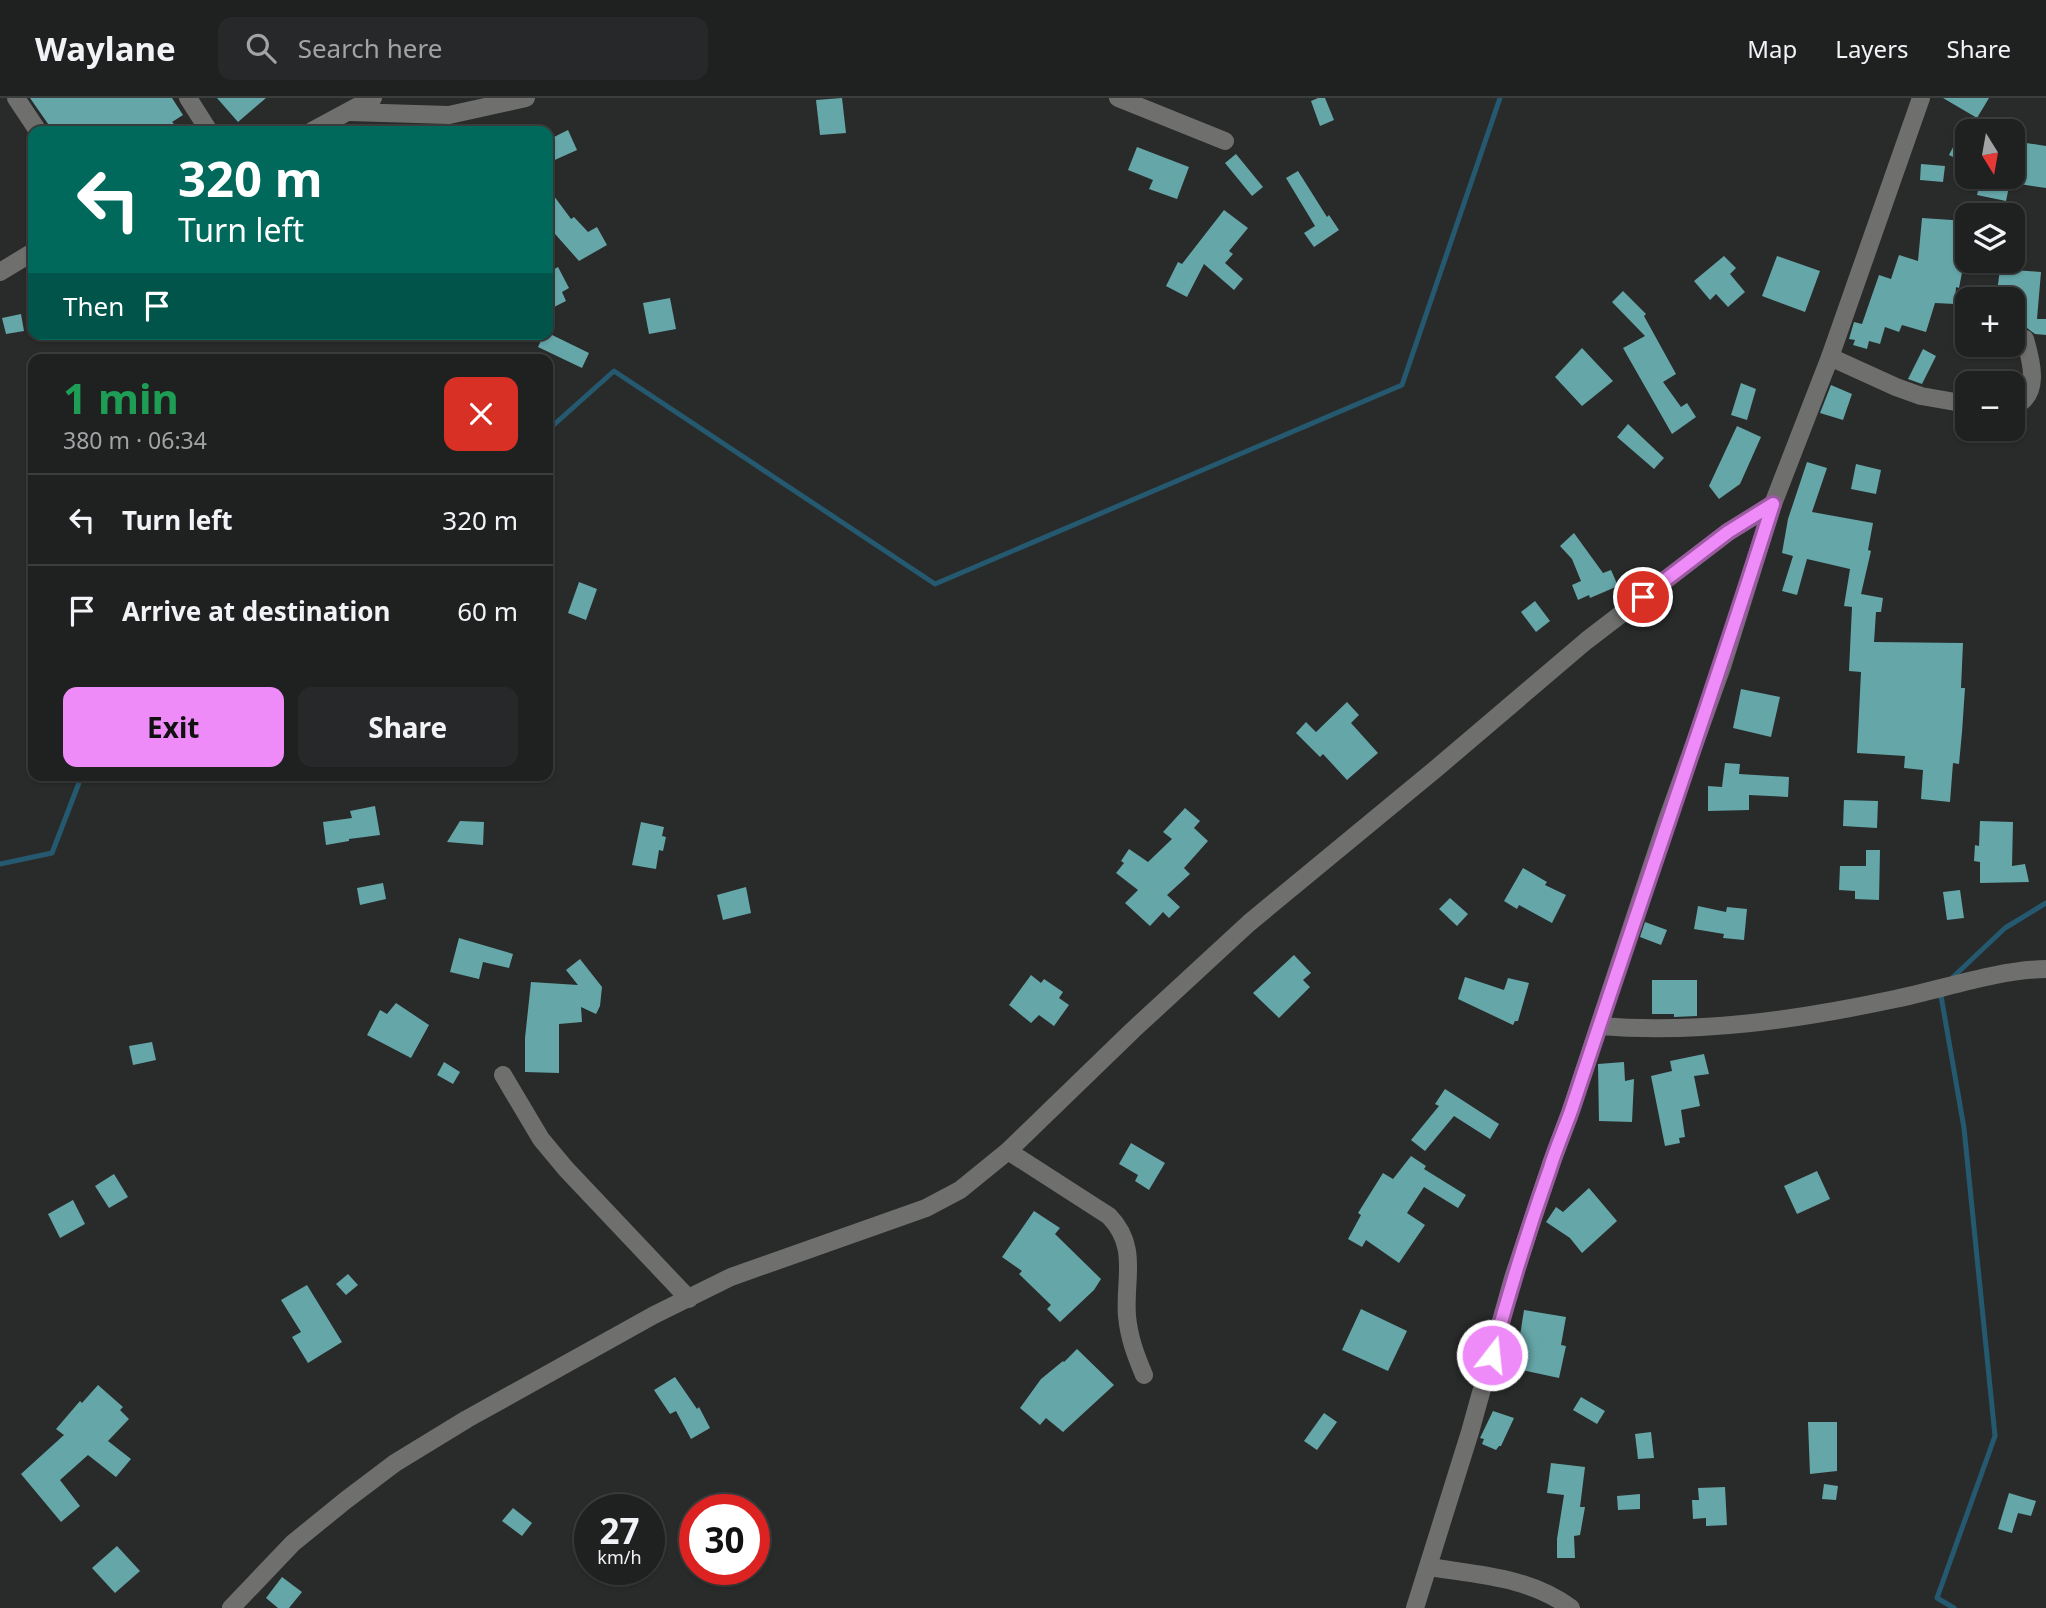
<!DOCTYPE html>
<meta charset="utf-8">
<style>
body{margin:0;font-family:"Noto Sans",sans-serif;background:#272829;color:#f1f3f6;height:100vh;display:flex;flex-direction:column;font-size:26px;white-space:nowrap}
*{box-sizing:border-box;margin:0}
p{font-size:23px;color:#a1a3a5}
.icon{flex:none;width:38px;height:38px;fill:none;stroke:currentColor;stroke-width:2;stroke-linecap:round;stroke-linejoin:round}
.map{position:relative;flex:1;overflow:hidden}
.sheet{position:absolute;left:28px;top:256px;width:525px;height:427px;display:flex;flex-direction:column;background:#1f2020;border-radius:14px;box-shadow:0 2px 5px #0004,0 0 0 2px #3c3e3e}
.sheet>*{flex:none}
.top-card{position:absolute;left:28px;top:28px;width:525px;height:214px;border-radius:14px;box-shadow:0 2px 5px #0004,0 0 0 2px #3c3e3e;background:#00695c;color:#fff;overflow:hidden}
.needle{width:46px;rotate:169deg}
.controls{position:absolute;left:1955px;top:21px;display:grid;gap:14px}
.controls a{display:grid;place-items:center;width:70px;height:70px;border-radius:14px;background:#1f2020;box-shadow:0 2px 5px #0004,0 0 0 2px #3c3e3e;font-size:35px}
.speed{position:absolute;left:574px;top:1396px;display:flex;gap:14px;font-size:35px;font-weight:700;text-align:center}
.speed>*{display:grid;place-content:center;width:91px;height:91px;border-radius:50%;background:#1f2020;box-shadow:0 2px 5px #0004,0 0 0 2px #3c3e3e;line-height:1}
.speed small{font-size:18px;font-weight:400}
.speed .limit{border:10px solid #d22;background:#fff;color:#111}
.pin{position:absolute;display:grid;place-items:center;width:60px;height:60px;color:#fff;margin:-30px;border:4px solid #fff;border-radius:50%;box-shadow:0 2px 7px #0007}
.me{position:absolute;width:77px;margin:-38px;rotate:16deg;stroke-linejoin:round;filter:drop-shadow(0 0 5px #0008)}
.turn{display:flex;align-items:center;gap:24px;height:147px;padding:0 35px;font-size:32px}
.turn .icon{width:91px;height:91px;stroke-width:2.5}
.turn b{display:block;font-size:49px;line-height:60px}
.then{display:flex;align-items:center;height:66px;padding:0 35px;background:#0003;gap:14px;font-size:26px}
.round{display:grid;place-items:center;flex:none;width:74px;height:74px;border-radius:14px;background:#272829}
.summary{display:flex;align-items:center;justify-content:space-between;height:119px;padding:0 35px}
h1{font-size:42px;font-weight:700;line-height:52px;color:#1e9e55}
.cta{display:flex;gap:14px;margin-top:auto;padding:14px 35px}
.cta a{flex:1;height:80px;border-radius:14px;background:#ee8bf8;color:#111;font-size:28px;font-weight:700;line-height:80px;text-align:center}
.cta a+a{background:#272829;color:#f1f3f6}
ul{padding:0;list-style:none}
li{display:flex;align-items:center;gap:21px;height:91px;padding:0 35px;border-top:2px solid #3c3e3e}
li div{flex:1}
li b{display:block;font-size:26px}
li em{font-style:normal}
header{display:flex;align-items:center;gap:42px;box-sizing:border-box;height:98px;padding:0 35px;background:#1f2020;border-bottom:2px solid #3c3e3e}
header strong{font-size:33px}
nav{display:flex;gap:38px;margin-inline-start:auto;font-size:24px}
.search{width:490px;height:63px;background:#272829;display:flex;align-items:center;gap:18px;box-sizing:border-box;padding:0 24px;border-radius:14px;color:#a1a3a5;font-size:26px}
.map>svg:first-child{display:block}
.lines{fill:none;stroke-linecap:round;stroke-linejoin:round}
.stream{stroke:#255970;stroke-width:5}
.building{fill:#65a6a9}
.minor{stroke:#6f6f6e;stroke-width:18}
.route-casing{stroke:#9b5aa1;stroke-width:18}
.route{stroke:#ee8bf8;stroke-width:12}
</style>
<header>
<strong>Waylane</strong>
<div class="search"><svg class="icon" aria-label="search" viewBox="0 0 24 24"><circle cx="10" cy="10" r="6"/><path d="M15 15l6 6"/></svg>Search here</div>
<nav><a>Map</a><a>Layers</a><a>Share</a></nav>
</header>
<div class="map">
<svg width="2046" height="1510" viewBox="0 0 2046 1510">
<rect width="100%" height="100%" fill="#292b2a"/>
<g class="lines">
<g class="stream">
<path d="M548,332L614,273L935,486L1402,287L1500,0"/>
<path d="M0,766L52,755L82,677"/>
<path d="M1952,880L2005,830L2046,805"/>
<path d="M1940,892L1964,1030L1995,1338L1937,1500L1954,1510"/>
</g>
</g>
<g class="building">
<path d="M30,0H172L183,17L172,24L175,27L167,33H53Z"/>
<path d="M217,0H266L238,24Z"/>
<path d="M842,0L846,35L820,37L816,2Z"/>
<path d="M1318,0H1325L1334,22L1320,28L1311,3Z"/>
<path d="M1943,0H1989L1977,20Z"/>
<path d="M1967,22V66L1949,57Z"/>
<path d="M568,32L577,52L548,65V42Z"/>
<path d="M2020,44L2046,48V90L2013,85Z"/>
<path d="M1137,49L1189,69L1177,101L1149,91L1153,82L1128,72Z"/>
<path d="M1236,56L1263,89L1252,98L1225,65Z"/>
<path d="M1921,66L1945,68L1943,84L1920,82Z"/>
<path d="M1298,73L1327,119L1329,117L1339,132L1314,149L1304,135L1315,128L1286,80Z"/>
<path d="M1981,79H2011L2006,103L1977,97Z"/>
<path d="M548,90L571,121L574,119L588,134L597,129L607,147L579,163L548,128Z"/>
<path d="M1224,112L1248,130L1229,153L1233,156L1225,165L1243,181L1234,192L1204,166L1187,199L1166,188L1178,164L1182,166Z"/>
<path d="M1922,120L1967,123V149L1959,190L1956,189L1955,206L1935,205L1926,234L1902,227L1899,234L1885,229L1880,246L1869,243L1867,251L1853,247L1855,242L1849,241L1854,224L1862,226L1879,177L1891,181L1899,157L1918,163Z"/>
<path d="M1724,158L1736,170L1730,176L1745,194L1728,209L1716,196L1710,202L1694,183Z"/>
<path d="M1777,158L1820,173L1805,214L1762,198Z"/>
<path d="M2001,164L2015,166L2014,172L2041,174L2037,221H2046V237L2035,236L2027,230L2014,234L2016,201H1996Z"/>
<path d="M548,166L551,173L558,169L569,190L562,194L566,203L552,210L548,202Z"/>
<path d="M1623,193L1646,216L1644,218L1676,276L1663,284L1681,309L1687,305L1696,319L1672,336L1623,250L1645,238L1612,204Z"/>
<path d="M670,200L676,231L649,236L643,205Z"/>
<path d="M21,216L24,233L6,236L2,220Z"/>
<path d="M548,235L589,255L582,270L538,249L544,236Z"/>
<path d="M1582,250L1613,283L1582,308L1555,279Z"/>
<path d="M1923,251L1936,258L1922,286L1908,281Z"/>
<path d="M1741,285L1756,291L1747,322L1731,317Z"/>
<path d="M1831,287L1852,296L1843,322L1820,315Z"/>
<path d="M1628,326L1664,360L1654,371L1617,339Z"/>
<path d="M1737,328L1761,339L1740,386L1719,401L1709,388Z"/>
<path d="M1807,364L1827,370L1812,414L1873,425L1868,452L1871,453L1861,496L1883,500L1881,514H1876L1874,544L1963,545L1961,590H1965L1962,634L1959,666L1953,665L1950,704L1921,701L1923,672L1904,670L1905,658L1857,655L1861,574L1849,573L1852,509L1844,508L1850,471L1807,461L1797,497L1782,493L1793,458L1782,455L1788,421Z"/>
<path d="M1856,366L1881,372L1876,396L1851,391Z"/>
<path d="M1574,435L1603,475L1611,472L1618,488L1590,500L1589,497L1578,502L1572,487L1581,483L1572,461L1560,448Z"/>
<path d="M579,484L597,491L586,522L568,515Z"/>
<path d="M1535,503L1550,523L1536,534L1521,514Z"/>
<path d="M1741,591L1780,599L1771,639L1733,630Z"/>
<path d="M1347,604L1359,617L1351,625L1378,655L1347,682L1323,656L1320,659L1296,635L1306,624L1316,634Z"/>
<path d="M1725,665L1740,666L1739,676L1789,679L1788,699L1749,697V712L1708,713V688L1722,689Z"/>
<path d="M1844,702L1878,703L1877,730L1843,728Z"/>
<path d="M375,708L380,737L349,741V743L326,747L323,724L352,720L350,713Z"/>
<path d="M1185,710L1200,723L1194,730L1208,743L1184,770L1190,776L1167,797L1180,809L1169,820L1163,814L1150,828L1125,805L1138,792L1116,775L1124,765L1121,763L1129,751L1148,764L1172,741L1163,734Z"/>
<path d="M460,723L484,724L483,747L447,744Z"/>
<path d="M1980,723L2013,724L2012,768L2025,766L2029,784L1980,785V764L1974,763L1975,747L1979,748Z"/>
<path d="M641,724L664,729L662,738L666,739L663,753L659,752L656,771L632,767Z"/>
<path d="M1866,752H1880L1879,802L1855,801V793L1839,792L1840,768H1866Z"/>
<path d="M1523,770L1547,784L1545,787L1566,797L1552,825L1519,807L1517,811L1504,803Z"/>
<path d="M383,785L386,801L360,807L357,790Z"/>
<path d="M746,789L751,815L723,822L717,797Z"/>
<path d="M1960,792L1964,820L1947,822L1943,794Z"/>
<path d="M1450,800L1468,816L1457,828L1439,811Z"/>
<path d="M1698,808L1726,814L1727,809L1747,811L1744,842L1723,840L1724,836L1694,831Z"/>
<path d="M1645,824L1667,832L1661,847L1640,839Z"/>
<path d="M459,840L513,856L509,870L483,864L479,881L450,874Z"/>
<path d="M1294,857L1311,875L1303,882L1310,889L1279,920L1253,895Z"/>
<path d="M580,861L602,889L600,908L596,916L581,909L582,924L559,926V975L525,974V940L531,884L578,887L566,872Z"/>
<path d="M1031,877L1041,885L1044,881L1063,894L1059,900L1069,907L1054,928L1039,917L1031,925L1009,907Z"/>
<path d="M1465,879L1504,892L1508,880L1529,885L1518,923H1515L1513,927L1458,901Z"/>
<path d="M1652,882H1697V918L1674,919V916H1652Z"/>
<path d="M396,905L429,927L411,960L367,937L380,912L387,916Z"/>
<path d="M152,944L156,962L133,967L129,948Z"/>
<path d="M1704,956L1709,976L1694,978L1700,1008L1681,1012L1685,1039L1679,1040L1680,1045L1665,1048L1651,978L1672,973L1670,963Z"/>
<path d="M444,964L460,974L453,986L437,977Z"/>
<path d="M1624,964L1625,983L1634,981L1632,1024L1599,1023L1598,966Z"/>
<path d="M1445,991L1499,1026L1490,1041L1454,1018L1425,1053L1411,1042L1439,1008L1435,1006Z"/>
<path d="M1131,1045L1165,1065L1149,1092L1135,1083L1138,1077L1119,1066Z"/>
<path d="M1411,1058L1426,1068L1424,1071L1466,1097L1458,1110L1424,1089L1407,1115L1425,1127L1399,1165L1366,1142L1362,1149L1348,1141L1361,1117L1358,1115L1383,1075L1393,1081Z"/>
<path d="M1817,1073L1830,1101L1797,1116L1784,1088Z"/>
<path d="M114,1076L128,1099L109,1110L95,1088Z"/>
<path d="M1589,1090L1617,1123L1582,1155L1570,1140L1546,1124L1556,1109L1563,1114Z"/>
<path d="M73,1102L85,1126L60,1140L48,1116Z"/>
<path d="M1034,1113L1060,1130L1055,1136L1101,1181L1094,1192L1060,1224L1047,1211L1051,1207L1019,1176L1022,1173L1002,1159Z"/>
<path d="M348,1176L358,1187L346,1197L336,1186Z"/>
<path d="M307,1187L342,1244L308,1265L292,1239L301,1234L281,1202Z"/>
<path d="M1361,1211L1407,1233L1388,1273L1342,1252Z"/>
<path d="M1524,1212L1566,1219L1561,1247L1566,1248L1559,1280L1517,1271L1520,1264L1506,1260L1511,1242L1519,1244Z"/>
<path d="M1077,1251L1114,1287L1063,1334L1046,1320L1040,1327L1020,1310L1041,1281L1063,1263L1064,1264Z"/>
<path d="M675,1279L697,1311L699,1309L710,1330L691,1341L676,1313L670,1316L654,1292Z"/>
<path d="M98,1287L123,1309L120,1312L129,1321L108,1343L131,1361L116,1379L88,1357L60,1382L80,1408L61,1424L21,1376L64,1337L56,1331L80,1303L82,1305Z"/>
<path d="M1581,1299L1605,1313L1597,1326L1573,1312Z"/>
<path d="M1493,1313L1514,1320L1501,1348H1499L1496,1352L1482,1346L1484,1341L1480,1340Z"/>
<path d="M1324,1315L1337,1324L1317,1352L1304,1343Z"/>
<path d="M1808,1324H1837V1373L1810,1376Z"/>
<path d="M1651,1334L1654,1360L1638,1361L1635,1336Z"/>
<path d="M1551,1365L1585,1369L1580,1409H1585L1580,1437L1574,1438L1575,1460H1557V1441L1564,1397L1547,1395Z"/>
<path d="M1824,1386L1838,1388L1836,1402L1822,1401Z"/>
<path d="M1725,1389L1727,1427L1706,1428V1420L1693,1421L1692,1402H1699L1698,1390Z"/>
<path d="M2009,1395L2036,1403L2031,1418L2018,1415L2012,1435L1998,1431Z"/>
<path d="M1640,1396V1411L1618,1412L1617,1398Z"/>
<path d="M513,1410L532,1425L522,1438L502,1423Z"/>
<path d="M117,1448L140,1473L115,1495L92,1470Z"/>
<path d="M282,1479L302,1494L289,1510H278L266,1500Z"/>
</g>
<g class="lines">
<g class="minor">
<path d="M16,0L38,33"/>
<path d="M188,0L209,33"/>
<path d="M1118,0L1225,43"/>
<path d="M350,14L449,17L526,0"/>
<path d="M312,33L373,0"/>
<path d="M0,174L33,154"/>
<path d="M1830,259L1896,289L1921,298L1967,306"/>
<path d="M2012,309C2041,298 2032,265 2025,241"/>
<path d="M1599,928C1699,936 1797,922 1895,901C1944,891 1996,872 2046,871"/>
<path d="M503,977L541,1041L566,1071L689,1201"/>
<path d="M1008,1053L1109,1118C1139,1149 1124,1181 1127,1218C1129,1240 1136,1258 1144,1277"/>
<path d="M1429,1469C1479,1477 1529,1479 1571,1510"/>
<path d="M231,1510L293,1445L346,1402L395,1365L467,1321L654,1217L731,1179L926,1110L960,1092L1008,1053L1133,932L1249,825L1438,669L1586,543L1728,434L1773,406"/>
<path d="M1415,1510L1470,1334L1513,1180L1551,1066L1570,1015L1667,722L1722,569L1773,406L1830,259L1921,0"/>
</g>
</g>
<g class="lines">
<defs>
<path id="route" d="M1492,1257C1509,1194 1528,1132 1550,1070C1556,1050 1565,1030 1572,1010C1638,809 1709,609 1773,406L1728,434L1643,499"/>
</defs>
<use href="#route" class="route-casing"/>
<use href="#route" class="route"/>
</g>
</svg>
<div class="controls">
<a><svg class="needle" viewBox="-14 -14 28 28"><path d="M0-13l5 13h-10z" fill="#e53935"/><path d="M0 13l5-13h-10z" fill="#a1a3a5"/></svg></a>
<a><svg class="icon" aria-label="layers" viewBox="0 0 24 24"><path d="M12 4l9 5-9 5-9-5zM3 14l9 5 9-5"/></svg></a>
<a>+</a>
<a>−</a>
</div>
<div class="speed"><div>27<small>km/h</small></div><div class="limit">30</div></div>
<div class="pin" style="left:1643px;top:499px;background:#d93025"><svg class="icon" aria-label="arrive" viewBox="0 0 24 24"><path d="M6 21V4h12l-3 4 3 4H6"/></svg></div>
<svg class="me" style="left:1492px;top:1257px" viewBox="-20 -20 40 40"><circle r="17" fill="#ee8bf8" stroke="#fff" stroke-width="3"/><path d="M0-11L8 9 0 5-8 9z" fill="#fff"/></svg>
<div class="top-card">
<div class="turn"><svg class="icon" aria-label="left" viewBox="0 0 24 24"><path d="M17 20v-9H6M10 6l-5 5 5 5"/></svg><div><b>320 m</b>Turn left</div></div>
<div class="then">Then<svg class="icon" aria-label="arrive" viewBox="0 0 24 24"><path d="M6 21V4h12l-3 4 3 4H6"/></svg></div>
</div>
<section class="sheet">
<div class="summary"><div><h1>1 min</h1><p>380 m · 06:34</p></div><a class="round" style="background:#d93025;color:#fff"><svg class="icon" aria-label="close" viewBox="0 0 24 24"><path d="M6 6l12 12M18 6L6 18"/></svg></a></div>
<ul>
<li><svg class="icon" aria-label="left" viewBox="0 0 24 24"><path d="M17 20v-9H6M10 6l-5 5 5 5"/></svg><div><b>Turn left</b></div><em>320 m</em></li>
<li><svg class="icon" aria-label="arrive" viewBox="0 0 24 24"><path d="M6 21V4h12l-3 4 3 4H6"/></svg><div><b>Arrive at destination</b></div><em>60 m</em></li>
</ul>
<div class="cta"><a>Exit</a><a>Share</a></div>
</section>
</div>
